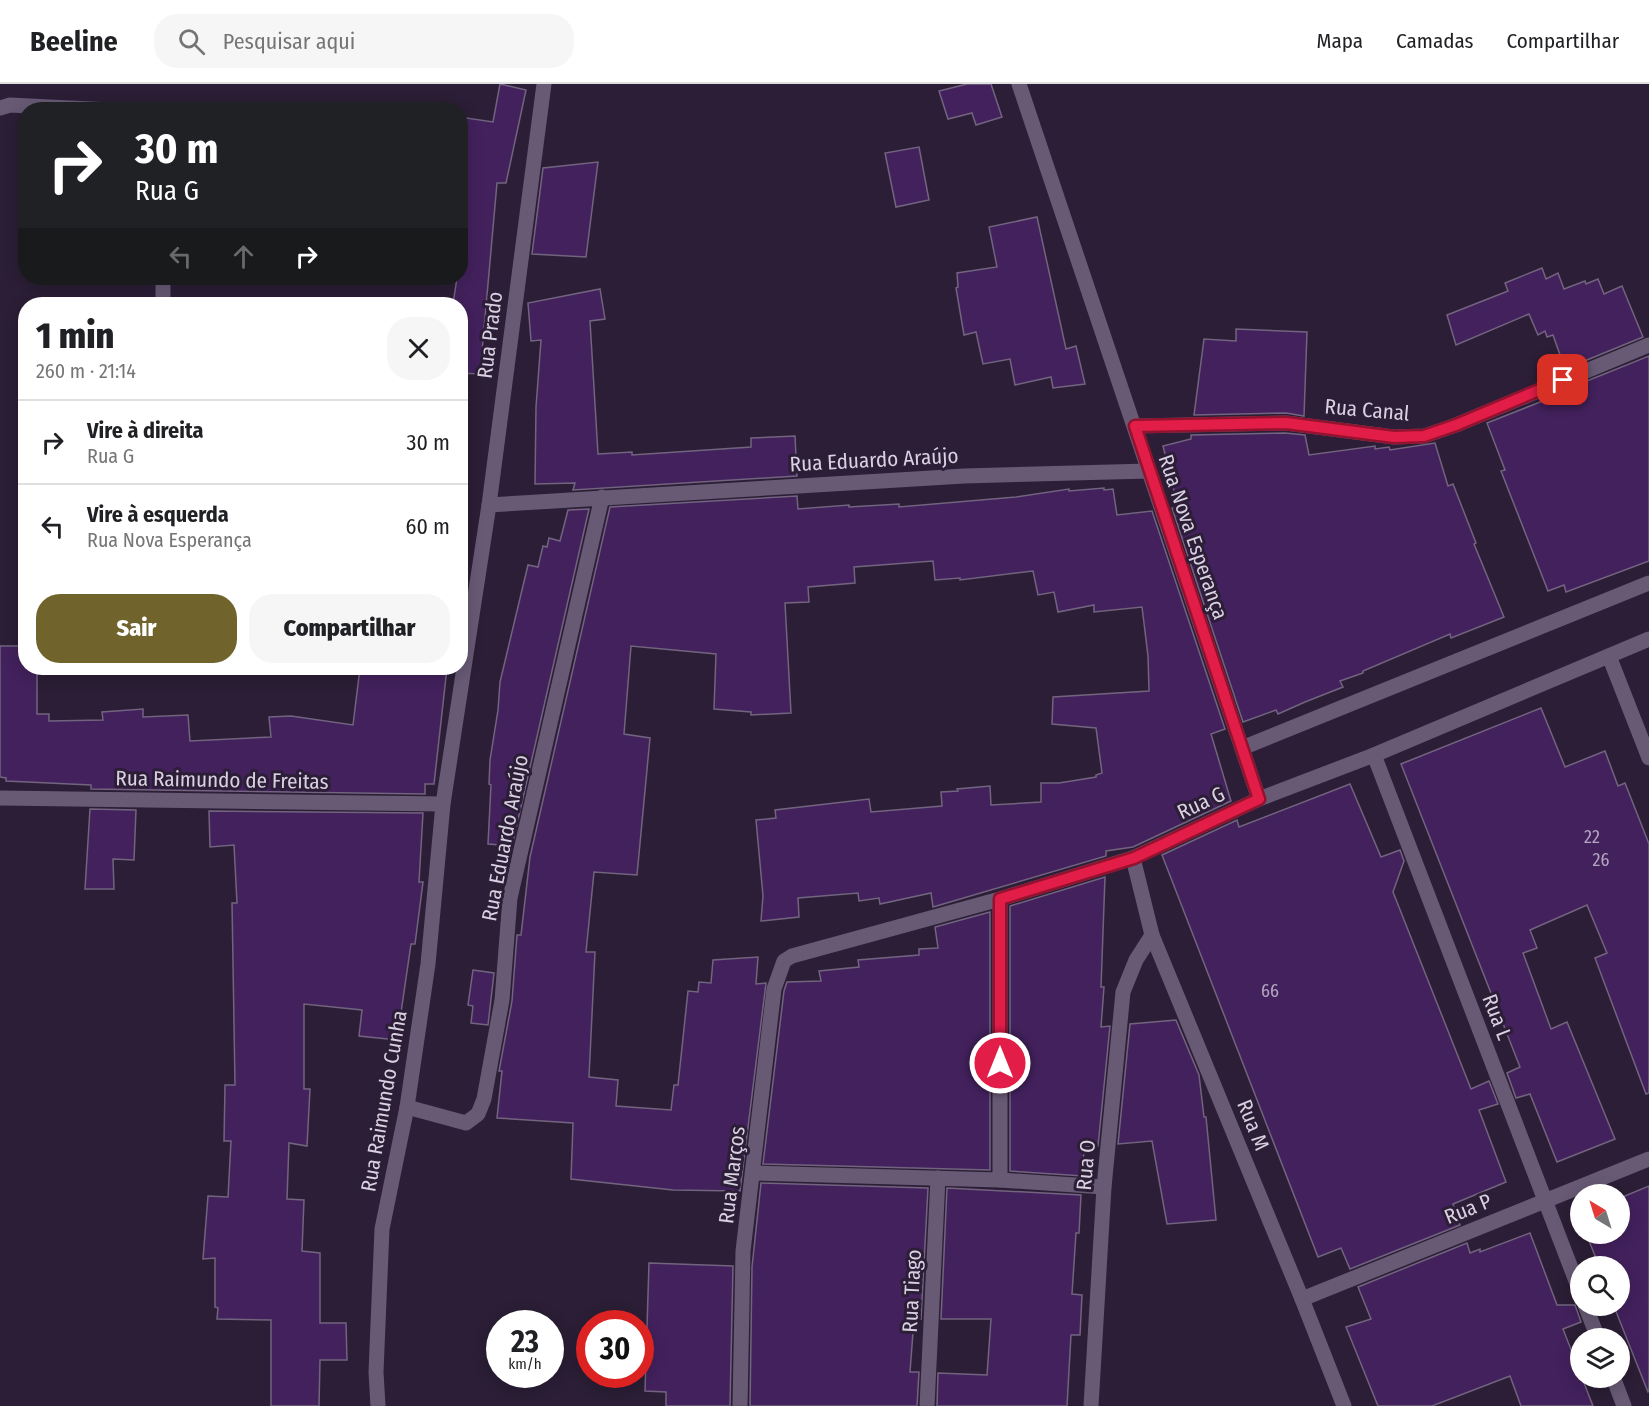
<!DOCTYPE html>
<html lang="pt">
<meta charset="utf-8">
<style>
body{margin:0;font-family:"Fira Sans Condensed",sans-serif;background:#f6f6f6;color:#202124;height:100vh;display:flex;flex-direction:column;font-size:22px;white-space:nowrap}
*{box-sizing:border-box;margin:0}
p{font-size:20px;color:#757577}
.icon{flex:none;width:33px;height:33px;fill:none;stroke:currentColor;stroke-width:2;stroke-linecap:round;stroke-linejoin:round}
.map{position:relative;flex:1;overflow:hidden}
.panel{position:absolute;left:18px;top:213px;width:450px;height:378px;display:flex;flex-direction:column;background:#fff;border-radius:24px;box-shadow:0 3px 15px #0003}
.panel>*{flex:none}
.guide{position:absolute;left:18px;top:18px;width:450px;height:183px;border-radius:24px;box-shadow:0 3px 15px #0003;background:#202124;color:#fff;overflow:hidden}
.needle{width:39px;rotate:322deg}
.buttons{position:absolute;left:1570px;top:1100px;display:grid;gap:12px}
.buttons a{display:grid;place-items:center;width:60px;height:60px;border-radius:50%;background:#fff;box-shadow:0 3px 15px #0003;font-size:30px}
.speed{position:absolute;left:486px;top:1226px;display:flex;gap:12px;font-size:30px;font-weight:700;text-align:center}
.speed>*{display:grid;place-content:center;width:78px;height:78px;border-radius:50%;background:#fff;box-shadow:0 3px 15px #0003;line-height:1}
.speed small{font-size:15px;font-weight:400}
.speed .limit{border:9px solid #d22;background:#fff;color:#111}
.pin{position:absolute;display:grid;place-items:center;width:51px;height:51px;color:#fff;margin:-26px;border-radius:12px;box-shadow:0 3px 9px #0006}
.me{position:absolute;width:66px;margin:-33px;rotate:0deg;stroke-linejoin:round;filter:drop-shadow(0 0 4px #0008)}
.turn{display:flex;align-items:center;gap:21px;height:126px;padding:0 18px;font-size:27px}
.turn .icon{width:78px;height:78px;stroke-width:2.5}
.turn b{display:block;font-size:42px;line-height:51px}
.lanes{display:flex;align-items:center;height:57px;padding:0 18px;background:#0003;justify-content:center;gap:30px;direction:ltr}
.lanes .off{opacity:.35}
.round{display:grid;place-items:center;flex:none;width:63px;height:63px;border-radius:24px;background:#f6f6f6}
.headline{display:flex;align-items:center;justify-content:space-between;height:102px;padding:0 18px}
h1{font-size:36px;font-weight:800;line-height:45px}
.button{display:flex;gap:12px;margin-top:auto;padding:12px 18px}
.button a{flex:1;height:69px;border-radius:24px;background:#70642c;color:#fff;font-size:24px;font-weight:800;line-height:69px;text-align:center}
.button a+a{background:#f6f6f6;color:#202124}
ul{padding:0;list-style:none}
li{display:flex;align-items:center;gap:18px;height:84px;padding:0 18px;border-top:2px solid #e0e0e0}
li div{flex:1}
li b{display:block;font-size:22px}
li em{font-style:normal}
header{display:flex;align-items:center;gap:36px;box-sizing:border-box;height:84px;padding:0 30px;background:#fff;border-bottom:2px solid #e0e0e0}
header strong{font-size:28px}
nav{display:flex;gap:33px;margin-inline-start:auto;font-size:21px}
.search{width:420px;height:54px;background:#f6f6f6;display:flex;align-items:center;gap:15px;box-sizing:border-box;padding:0 21px;border-radius:24px;color:#757577;font-size:22px}
.map>svg:first-child{display:block}
.building{fill:#43215d;stroke:#72647f;stroke-width:1.5}
.lines{fill:none;stroke-linecap:round;stroke-linejoin:round}
.minor{stroke:#685a75;stroke-width:15}
.route-casing{stroke:#92132f;stroke-width:15}
.route{stroke:#e11d48;stroke-width:10}
.labels{text-anchor:middle;stroke-width:6;stroke-linejoin:round;paint-order:stroke}
.number-label{font-size:18px;fill:#b4a5c0}
.street-label{font-size:21px;fill:#d9d1e1;stroke:#2b1e36}
</style>
<header>
<strong>Beeline</strong>
<div class="search"><svg class="icon" aria-label="search" viewBox="0 0 24 24"><circle cx="10" cy="10" r="6"/><path d="M15 15l6 6"/></svg>Pesquisar aqui</div>
<nav><a>Mapa</a><a>Camadas</a><a>Compartilhar</a></nav>
</header>
<div class="map">
<svg width="1649" height="1322" viewBox="0 0 1649 1322">
<rect width="100%" height="100%" fill="#2b1e36"/>
<g class="building">
<path d="M500,0L526,6L506,99H497L480,290L460,289V220H453L457,194H460V33L493,38Z"/>
<path d="M967,0H991L1002,33L976,41L972,29L948,35L939,7Z"/>
<path d="M919,63L929,116L896,123L885,69Z"/>
<path d="M598,78L586,173L532,170L543,84Z"/>
<path d="M1037,133L1066,265L1076,262L1085,300L1053,304L1051,293L1015,301L1010,275L983,280L976,248L964,251L956,204L958,203L957,189L997,183L989,143Z"/>
<path d="M1542,184L1546,195L1558,189L1564,205L1585,197L1586,200L1598,195L1604,210L1622,202L1643,253L1565,285L1553,251L1547,253L1545,247L1538,251L1529,230L1456,261L1447,231L1508,207L1505,199Z"/>
<path d="M600,205L605,235L590,237L598,370L632,368V371L751,363V354L795,352L797,392L573,406L575,399L535,400L536,323L541,256L531,257L528,219Z"/>
<path d="M1236,245L1307,248L1304,332L1286,329L1194,331L1204,255L1236,257Z"/>
<path d="M1649,272V477L1566,508L1564,501L1548,507L1501,387L1505,386L1487,339L1573,305L1572,303Z"/>
<path d="M1285,349L1305,351L1309,371L1375,362V365L1389,363L1390,366L1435,359L1448,402L1453,400L1476,459L1474,460L1504,533L1451,554L1450,550L1363,587V589L1340,597L1343,603L1305,618L1278,630L1276,626L1243,638L1172,424L1178,423L1163,362L1191,355V351Z"/>
<path d="M1104,404V406L1113,405L1117,431L1152,427L1225,645L1211,650L1231,717L1133,763L1106,767V772L933,823L931,809L880,820L879,814L859,817L858,809L798,814L799,833L761,837L763,812L756,736L776,734L775,726L869,715L871,728L942,722L941,708L958,707L957,705L990,702L991,721L1041,718V699H1059L1096,693V691L1102,689L1096,644L1052,640L1053,613L1149,607L1148,572L1142,523L1094,528V521L1058,528L1054,508L1038,511L1033,487L960,496V494L935,496L933,477L854,483L855,499L808,503L809,518L785,519L791,629L751,631V628L714,625L716,570L631,562L624,650L650,654L637,791L594,788L586,868H595L589,993L618,996L616,1022L671,1026L674,1001H678L688,907L698,908L699,898L711,899L713,876L758,873L756,900L766,899L740,1107L673,1106L571,1095L573,1039L497,1034L502,987H499L512,917L517,851H521L530,773L610,423L797,412L798,425L849,421V423L899,420V423L1016,413L1069,405V407Z"/>
<path d="M589,425L512,762L488,760L491,701L489,700L490,676L498,626L500,598L528,481L538,483L543,462L547,463L549,454L560,457L568,426Z"/>
<path d="M0,562H26V584H37V630H49V637L103,636L102,628L143,625V633L188,631L190,657L271,653L269,633L291,632L353,641L360,584H447L434,700H425V710L91,705V701L6,697V694L0,693Z"/>
<path d="M1541,624L1565,683L1605,667L1618,702L1625,699L1649,760V1009L1646,1010L1595,874L1607,869L1587,821L1530,846L1537,864L1523,869L1551,945L1567,938L1615,1055L1557,1078L1530,1010L1516,1014L1507,989L1520,983L1401,680Z"/>
<path d="M1350,700L1381,773L1400,766L1404,777L1393,808L1471,1005L1489,997L1498,1020L1479,1026L1506,1098L1453,1120L1460,1141L1350,1185L1341,1164L1318,1173L1162,771L1237,736L1239,743Z"/>
<path d="M90,725L136,726L134,776L113,775L114,805H85Z"/>
<path d="M209,727L423,729L419,798H423L415,860H411L397,956L359,952L362,926L304,920V1005H310L307,1062L289,1059L287,1115L304,1116L302,1167L320,1169V1239H346L347,1276H320L319,1322H271V1236L217,1235L218,1224L215,1223V1174L203,1175L208,1112L228,1113L231,1057H224L225,1001H235L232,819H237L234,761L210,763Z"/>
<path d="M1105,793L1101,903H1104L1101,943L1110,942L1098,1062L1084,1063L1083,1092L1010,1087V822Z"/>
<path d="M990,828V1086L763,1080L784,907L787,898L821,897L819,887L859,883L858,876L919,871V865L938,864L935,843Z"/>
<path d="M473,886L494,889L488,941L471,939L473,922L468,921Z"/>
<path d="M1176,936L1199,991L1204,1033H1206L1216,1136L1167,1140L1152,1057L1118,1060L1130,940Z"/>
<path d="M761,1099L928,1104L921,1235H914L910,1288H919L917,1322H750L752,1183Z"/>
<path d="M1649,1102V1307L1648,1308L1615,1225L1599,1231L1595,1221H1620V1182H1599L1586,1149H1620V1114Z"/>
<path d="M947,1104L1081,1111L1079,1149H1076L1072,1210L1082,1211L1080,1251H1071L1067,1322H937L938,1289L987,1291L991,1235H941Z"/>
<path d="M1530,1149L1557,1221H1575L1581,1238L1563,1245L1593,1322H1521L1510,1292L1432,1322H1378L1346,1243L1371,1235L1358,1203L1467,1159L1470,1169L1480,1165V1168Z"/>
<path d="M649,1179L733,1182L730,1322H666V1308L645,1307Z"/>
</g>
<g class="lines">
<g class="minor">
<path d="M1019,0L1259,715"/>
<path d="M0,24L10,21L111,26"/>
<path d="M163,194V220"/>
<path d="M1135,342L1286,339L1394,353L1424,352L1456,341L1649,261"/>
<path d="M489,421L964,392L1149,387"/>
<path d="M1609,572L1649,674"/>
<path d="M1242,664L1649,499"/>
<path d="M1374,671L1581,1210"/>
<path d="M0,714L443,720"/>
<path d="M1133,774L1152,851L1302,1215L1344,1322"/>
<path d="M407,1023L466,1039L478,1030L484,1015L502,916L510,814L602,413"/>
<path d="M754,1089L1000,1096L1104,1103"/>
<path d="M1000,1096V815"/>
<path d="M1302,1215L1649,1075"/>
<path d="M1585,1221L1598,1254"/>
<path d="M1613,1293L1624,1322"/>
<path d="M378,1322L376,1288L382,1145L407,1023L428,880L443,720L489,421L544,0"/>
<path d="M740,1322L743,1167L774,905L784,877L792,872L1000,815L1133,774L1259,715L1374,671L1649,555"/>
<path d="M927,1322L938,1094"/>
<path d="M1091,1322L1104,1103L1123,908L1136,876L1152,851"/>
</g>
</g>
<g class="lines">
<defs>
<path id="route" d="M1000,979V815L1134,774L1259,715L1135,342L1286,339L1394,353L1424,352L1456,341L1563,296"/>
</defs>
<use href="#route" class="route-casing"/>
<use href="#route" class="route"/>
</g>
<g class="labels">
<g class="number-label">
<text x="1592" y="759">22</text>
<text x="1601" y="782">26</text>
<text x="1270" y="913">66</text>
</g>
<g class="street-label">
<text transform="translate(490 251) rotate(-83)" y="7">Rua Prado</text>
<text transform="translate(1367 326) rotate(5)" y="7">Rua Canal</text>
<text transform="translate(874 376) rotate(-3)" y="7">Rua Eduardo Araújo</text>
<text transform="translate(1193 453) rotate(71)" y="7">Rua Nova Esperança</text>
<text transform="translate(222 696) rotate(1)" y="7">Rua Raimundo de Freitas</text>
<text transform="translate(1201 719) rotate(-25)" y="7">Rua G</text>
<text transform="translate(505 754) rotate(-79)" y="7">Rua Eduardo Araújo</text>
<text transform="translate(1497 933) rotate(69)" y="7">Rua L</text>
<text transform="translate(384 1017) rotate(-80)" y="7">Rua Raimundo Cunha</text>
<text transform="translate(1253 1041) rotate(68)" y="7">Rua M</text>
<text transform="translate(1086 1081) rotate(-85)" y="7">Rua O</text>
<text transform="translate(732 1091) rotate(-83)" y="7">Rua Marços</text>
<text transform="translate(1468 1125) rotate(-22)" y="7">Rua P</text>
<text transform="translate(912 1207) rotate(-87)" y="7">Rua Tiago</text>
</g>
</g>
</svg>
<div class="buttons">
<a><svg class="needle" viewBox="-14 -14 28 28"><path d="M0-13l5 13h-10z" fill="#e53935"/><path d="M0 13l5-13h-10z" fill="#757577"/></svg></a>
<a><svg class="icon" aria-label="search" viewBox="0 0 24 24"><circle cx="10" cy="10" r="6"/><path d="M15 15l6 6"/></svg></a>
<a><svg class="icon" aria-label="layers" viewBox="0 0 24 24"><path d="M12 4l9 5-9 5-9-5zM3 14l9 5 9-5"/></svg></a>
</div>
<div class="speed"><div>23<small>km/h</small></div><div class="limit">30</div></div>
<div class="pin" style="left:1563px;top:296px;background:#d93025"><svg class="icon" aria-label="arrive" viewBox="0 0 24 24"><path d="M6 21V4h12l-3 4 3 4H6"/></svg></div>
<svg class="me" style="left:1000px;top:979px" viewBox="-20 -20 40 40"><circle r="17" fill="#e11d48" stroke="#fff" stroke-width="3"/><path d="M0-11L8 9 0 5-8 9z" fill="#fff"/></svg>
<div class="guide">
<div class="turn"><svg class="icon" aria-label="right" viewBox="0 0 24 24"><path d="M7 20v-9h11M14 6l5 5-5 5"/></svg><div><b>30 m</b>Rua G</div></div>
<div class="lanes"><svg class="icon off" aria-label="left" viewBox="0 0 24 24"><path d="M17 20v-9H6M10 6l-5 5 5 5"/></svg><svg class="icon off" aria-label="ahead" viewBox="0 0 24 24"><path d="M12 20V5M6 11l6-6 6 6"/></svg><svg class="icon" aria-label="right" viewBox="0 0 24 24"><path d="M7 20v-9h11M14 6l5 5-5 5"/></svg></div>
</div>
<section class="panel">
<div class="headline"><div><h1>1 min</h1><p>260 m · 21:14</p></div><a class="round"><svg class="icon" aria-label="close" viewBox="0 0 24 24"><path d="M6 6l12 12M18 6L6 18"/></svg></a></div>
<ul>
<li><svg class="icon" aria-label="right" viewBox="0 0 24 24"><path d="M7 20v-9h11M14 6l5 5-5 5"/></svg><div><b>Vire à direita</b><p>Rua G</p></div><em>30 m</em></li>
<li><svg class="icon" aria-label="left" viewBox="0 0 24 24"><path d="M17 20v-9H6M10 6l-5 5 5 5"/></svg><div><b>Vire à esquerda</b><p>Rua Nova Esperança</p></div><em>60 m</em></li>
</ul>
<div class="button"><a>Sair</a><a>Compartilhar</a></div>
</section>
</div>
